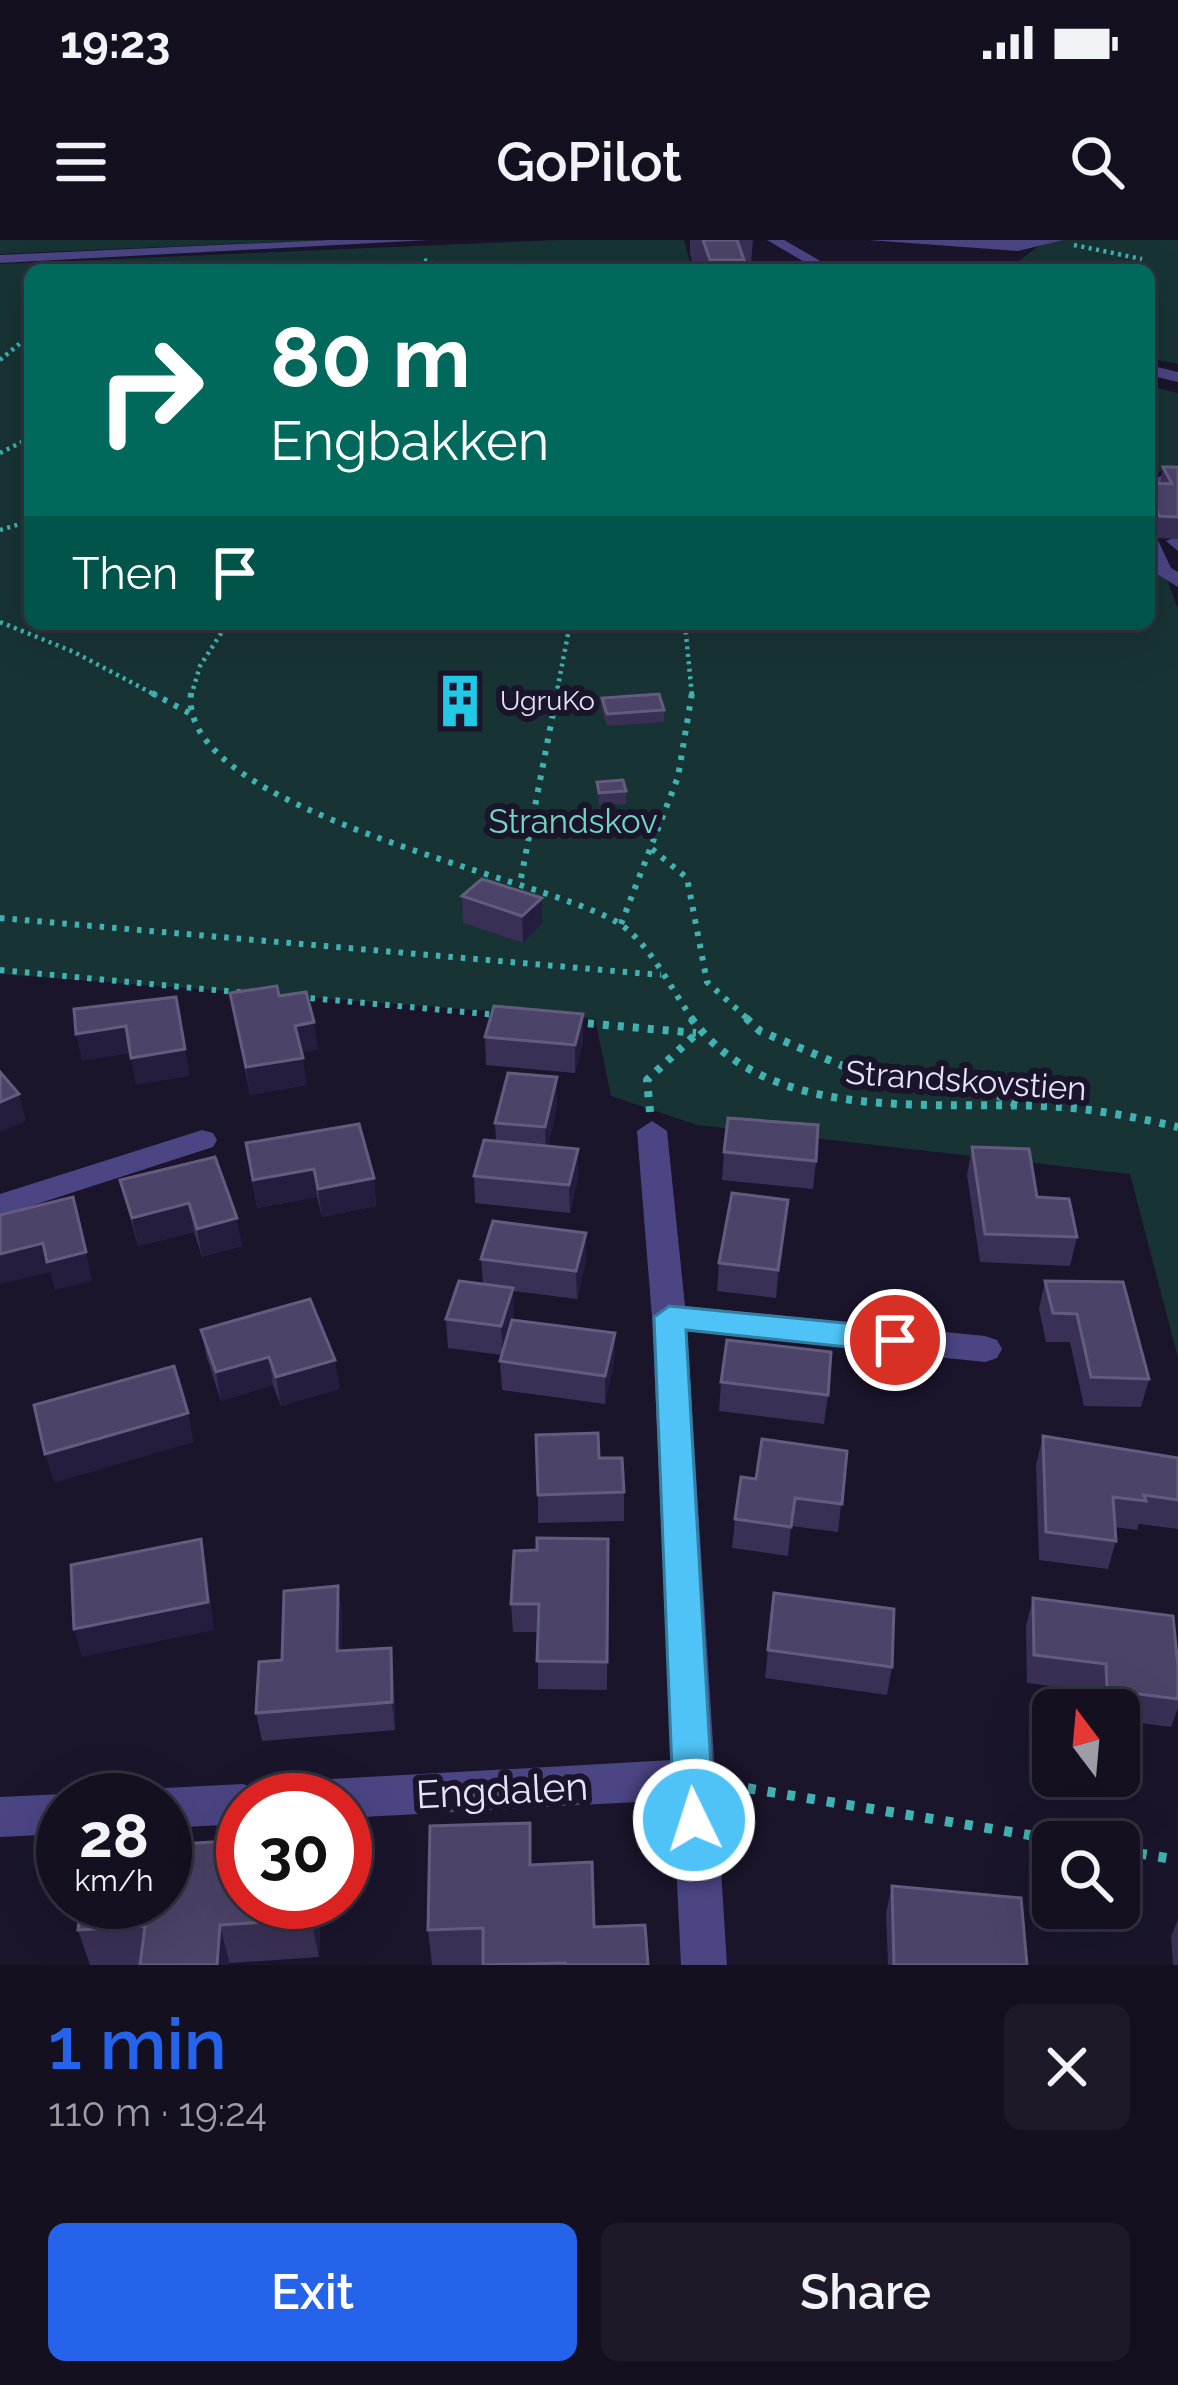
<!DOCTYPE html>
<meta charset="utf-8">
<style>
body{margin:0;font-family:Raleway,sans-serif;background:#1d1929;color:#f1f3f6;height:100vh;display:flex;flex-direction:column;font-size:45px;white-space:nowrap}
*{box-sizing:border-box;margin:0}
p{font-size:39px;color:#9d9da5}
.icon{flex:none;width:66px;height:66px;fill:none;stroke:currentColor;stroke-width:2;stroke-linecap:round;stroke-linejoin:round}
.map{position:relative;height:1725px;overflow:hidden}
.panel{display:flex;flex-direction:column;background:#141020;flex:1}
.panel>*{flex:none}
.hud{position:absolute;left:24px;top:24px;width:1131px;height:366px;border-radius:18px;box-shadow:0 12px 48px #0002,0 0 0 3px #33303e;background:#00695c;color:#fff;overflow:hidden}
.needle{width:78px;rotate:344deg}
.controls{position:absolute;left:1032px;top:1449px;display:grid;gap:24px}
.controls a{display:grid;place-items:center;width:108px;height:108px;border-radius:18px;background:#141020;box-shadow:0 12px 48px #0002,0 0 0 3px #33303e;font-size:60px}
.speed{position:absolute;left:36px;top:1533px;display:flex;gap:24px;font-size:60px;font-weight:700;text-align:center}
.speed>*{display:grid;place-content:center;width:156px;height:156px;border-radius:50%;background:#141020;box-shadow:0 12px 48px #0002,0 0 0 3px #33303e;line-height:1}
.speed small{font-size:30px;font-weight:400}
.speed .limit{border:18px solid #d22;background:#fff;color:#111}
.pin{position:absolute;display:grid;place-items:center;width:102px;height:102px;color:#fff;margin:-51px;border:6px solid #fff;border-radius:50%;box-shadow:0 3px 12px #0007}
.me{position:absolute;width:132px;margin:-66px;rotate:356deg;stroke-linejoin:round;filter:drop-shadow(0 0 9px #0008)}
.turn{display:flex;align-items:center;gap:42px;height:252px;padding:0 48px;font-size:54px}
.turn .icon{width:156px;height:156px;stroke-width:2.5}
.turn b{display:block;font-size:84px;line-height:102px}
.then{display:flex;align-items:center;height:114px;padding:0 48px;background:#0003;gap:24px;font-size:45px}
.round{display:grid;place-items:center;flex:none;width:126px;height:126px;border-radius:18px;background:#1d1929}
.summary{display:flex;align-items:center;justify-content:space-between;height:204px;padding:0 48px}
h1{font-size:72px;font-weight:600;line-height:90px;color:#2563eb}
.button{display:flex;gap:24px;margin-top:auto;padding:24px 48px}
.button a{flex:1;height:138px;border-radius:18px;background:#2563eb;color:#fff;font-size:48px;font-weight:600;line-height:138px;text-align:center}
.button a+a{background:#1d1929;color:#f1f3f6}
.status{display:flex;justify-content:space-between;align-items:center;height:84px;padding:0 60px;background:#141020;direction:ltr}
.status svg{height:33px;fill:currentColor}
header{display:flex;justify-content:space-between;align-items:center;height:156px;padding:0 48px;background:#141020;font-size:54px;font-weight:600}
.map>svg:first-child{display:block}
.green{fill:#183334}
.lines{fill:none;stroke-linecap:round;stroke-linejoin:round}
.path-far3{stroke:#3fb2b1;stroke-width:4.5;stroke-dasharray:3 4.5;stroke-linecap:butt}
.path-far2{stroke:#3fb2b1;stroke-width:6;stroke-dasharray:4.5 8;stroke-linecap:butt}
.path-far1{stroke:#3fb2b1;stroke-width:8;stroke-dasharray:6 9;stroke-linecap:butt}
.path{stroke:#3fb2b1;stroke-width:10;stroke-dasharray:8 12;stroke-linecap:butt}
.minor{fill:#4b4584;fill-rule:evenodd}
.wall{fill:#3a3056}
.shaded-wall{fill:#251d3e}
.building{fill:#4c4368;stroke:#645c7f;stroke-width:3}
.route{fill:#4fc3f7;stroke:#337fa1;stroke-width:3}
.labels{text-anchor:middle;stroke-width:12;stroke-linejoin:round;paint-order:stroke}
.far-poi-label{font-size:27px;fill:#e6e1fc;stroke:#1a152b;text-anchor:start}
.park-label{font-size:33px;fill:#73d6c2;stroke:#1a152b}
.street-label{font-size:33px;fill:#e6e1fc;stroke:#1a152b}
.near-street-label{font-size:39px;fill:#e6e1fc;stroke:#1a152b}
</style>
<div class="status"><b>19:23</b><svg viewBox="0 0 49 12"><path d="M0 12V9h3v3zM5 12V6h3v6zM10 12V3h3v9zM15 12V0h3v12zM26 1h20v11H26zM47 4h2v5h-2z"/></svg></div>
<header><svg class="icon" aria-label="menu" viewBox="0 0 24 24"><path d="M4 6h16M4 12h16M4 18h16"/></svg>GoPilot<svg class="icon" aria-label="search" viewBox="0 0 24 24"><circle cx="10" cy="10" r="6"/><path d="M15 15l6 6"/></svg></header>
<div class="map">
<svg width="1178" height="1725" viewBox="0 0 1178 1725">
<rect width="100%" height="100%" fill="#1a152b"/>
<g class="green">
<path d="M0,0H322L0,14Z"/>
<path d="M557,0H684L692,30H30V384H1149V292L1178,369V1118L1130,934L697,885L611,856L595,779L0,734V24Z"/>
<path d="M927,0H1178V124L1149,118V30H1007L1040,5Z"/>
<path d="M1149,146L1178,153V224L1149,236Z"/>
</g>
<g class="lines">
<g class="path-far3">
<path d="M1074,5L1142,19"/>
<path d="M424,20L450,30"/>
<path d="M0,120L30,95"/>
<path d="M0,213L30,198"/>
<path d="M0,290L30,281"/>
<path d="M0,382L74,412L157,456"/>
<path d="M685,384L692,456"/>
<path d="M191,456L200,426L227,384"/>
<path d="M556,456L570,384"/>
</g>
<g class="path-far2">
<path d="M152,453L191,474"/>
<path d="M191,453C177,570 533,635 615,681C649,700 671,750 694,781"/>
<path d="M652,609L687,638L707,742L750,781"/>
<path d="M521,638L557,453"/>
<path d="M0,678L661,735"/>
<path d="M621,684L678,537L692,453"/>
<path d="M0,730L247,753"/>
<path d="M298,757L498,775"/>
</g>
<g class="path-far1">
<path d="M691,778C773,889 940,859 1061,867C1100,870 1139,878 1178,887"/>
<path d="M746,778L760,791L855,831L952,834L1018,865"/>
<path d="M573,782L696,793"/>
<path d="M650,872L647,840L696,794"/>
</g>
<g class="path">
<path d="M728,1545L1071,1602"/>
<path d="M1119,1610L1178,1620"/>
</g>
<g class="minor">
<path d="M330,0H429L0,23V15Z"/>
<path d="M767,0H784L836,30H818Z"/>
<path d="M868,0H1063L1018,11Z"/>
<path d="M1149,125L1178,132V142L1149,135Z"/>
<path d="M1178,229V241L1149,254V241Z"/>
<path d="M1149,294L1156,296L1171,328L1178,332V347L1152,331Z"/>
<path d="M1178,296V311L1166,301Z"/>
<path d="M652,881L667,891L685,1066L985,1096L997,1100L1002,1109L997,1118L985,1122L687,1091L727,1725H681L673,1560L345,1578V1560H291L298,1546L313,1540L672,1520L652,1077L637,891Z"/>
<path d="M202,890L213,893L217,900L213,907L0,976V954Z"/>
<path d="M243,1544L258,1550L263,1560H243V1584L165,1588V1560H147L165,1548Z"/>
<path d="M63,1554L79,1560H63V1594L0,1597V1557Z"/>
</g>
</g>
<g class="wall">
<path d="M690,0H753L751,23H744V30H704L701,22H692L690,14Z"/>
<path d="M1163,227H1178V299L1155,298L1149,286V243L1160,244Z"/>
<path d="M471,445L472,457L468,467L448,466V454Z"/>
<path d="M602,458L664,470V482L607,486L602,471Z"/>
<path d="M597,542L626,551V564L599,565Z"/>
<path d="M482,639L542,684L523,703L463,683L462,656Z"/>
<path d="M230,753L279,756L318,809L302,812L306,845L250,855Z"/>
<path d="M583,774V801L575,833L486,825L485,797Z"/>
<path d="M557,837V865L548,906L578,909V937L570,973L475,963L474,936L496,901L495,883Z"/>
<path d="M246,903L374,938L376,966L322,977L317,957L257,968Z"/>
<path d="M972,907L1077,997L1070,1026L980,1022L967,935Z"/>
<path d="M724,912L816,921L813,949L722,940Z"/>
<path d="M215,917L242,1006L202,1017L194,992L138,1006L120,940Z"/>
<path d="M788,960L776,1058L717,1051L719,1023Z"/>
<path d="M586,993V1021L577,1059L513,1051V1080L615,1093L614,1121L605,1164L502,1150L500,1121L502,1115L448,1108L446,1079L483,1044L481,1019Z"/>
<path d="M1045,1041L1149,1139L1141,1167L1084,1166L1070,1102H1046L1039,1069Z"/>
<path d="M201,1090L335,1120L339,1149L281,1166L273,1145L221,1161L207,1118Z"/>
<path d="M721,1142L828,1155L824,1184L719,1171Z"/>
<path d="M1043,1196L1178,1218V1289L1139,1284L1137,1290L1115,1287L1116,1301L1108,1329L1039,1320L1036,1225Z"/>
<path d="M847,1211L838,1292L791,1286L788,1316L732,1308L735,1279L756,1239Z"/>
<path d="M599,1218L624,1252V1281L538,1283V1255Z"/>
<path d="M608,1299L607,1450L538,1449V1392H513L511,1364L537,1310Z"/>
<path d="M338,1346L342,1375L341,1411L391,1408L394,1436L395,1490L262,1501L256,1473L282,1420Z"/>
<path d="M774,1353L892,1427L887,1455L765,1438Z"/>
<path d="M1033,1358L1178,1427V1468L1171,1487L1119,1480V1470H1098L1097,1452L1027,1443L1026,1386Z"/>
<path d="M531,1625L594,1687L648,1725H432L428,1690Z"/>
<path d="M892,1646L1027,1725H888L886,1673Z"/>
<path d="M243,1662H321L319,1717L230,1723V1725H90L78,1690Z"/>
<path d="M1178,1679V1725H1173L1171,1697Z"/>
</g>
<g class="shaded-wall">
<path d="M542,658V684L523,703L522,676Z"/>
<path d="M583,774V801L575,833V805Z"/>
<path d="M314,782L318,809L299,813L295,786Z"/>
<path d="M126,786L132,813L82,821L76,794Z"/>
<path d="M185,809L190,836L136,845L131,818Z"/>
<path d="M303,818L306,845L250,855L246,827Z"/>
<path d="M557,837V865L546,915L545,887Z"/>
<path d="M19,854L26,881L0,892V862Z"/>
<path d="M578,909V937L570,973L569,945Z"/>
<path d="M314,929L317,957L257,968L253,940Z"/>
<path d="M374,938L376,966L322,977L318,949Z"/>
<path d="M788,960L786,988L776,1058L778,1030Z"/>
<path d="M189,963L194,992L138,1006L132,978Z"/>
<path d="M237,978L242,1006L202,1017L197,989Z"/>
<path d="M586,993V1021L577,1059L576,1031Z"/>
<path d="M43,1003L86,1012L92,1041L55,1050L50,1032L0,1044V1014Z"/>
<path d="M513,1048L514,1076L503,1115L501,1086Z"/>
<path d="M615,1093L614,1121L605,1164V1136Z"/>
<path d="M269,1117L273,1145L221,1161L216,1132Z"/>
<path d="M335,1120L339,1149L281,1166L276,1137Z"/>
<path d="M188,1173L194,1202L54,1243L45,1214Z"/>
<path d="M201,1299L207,1328L214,1390L82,1417L74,1389Z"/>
<path d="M338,1346L342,1375L341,1439L337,1411Z"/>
<path d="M391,1408L394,1436L395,1490L392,1462Z"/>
<path d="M312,1662H321L319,1717L311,1679Z"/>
<path d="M220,1685L230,1725H217Z"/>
</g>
<g class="building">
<path d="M703,0H737L744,20H710Z"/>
<path d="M1163,227H1178V277L1159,276L1149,255V243L1172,244Z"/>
<path d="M451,443L471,445L468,455L448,454Z"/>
<path d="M659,454L664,470L607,474L602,458Z"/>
<path d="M623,540L626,551L599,553L597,542Z"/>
<path d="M482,639L542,658L522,676L462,656Z"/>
<path d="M277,746L279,756L306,752L314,782L295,786L303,818L246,827L230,753Z"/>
<path d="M176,757L185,809L131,818L126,786L76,794L74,769Z"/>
<path d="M494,766L583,774L575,805L485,797Z"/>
<path d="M0,832L19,854L0,862Z"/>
<path d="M508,833L557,837L545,887L495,883Z"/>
<path d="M728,878L818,885L816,921L724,912Z"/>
<path d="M359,884L374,938L318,949L314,929L253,940L246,903Z"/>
<path d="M484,900L578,909L569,945L474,936Z"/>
<path d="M972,907L1029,909L1037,957L1069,959L1077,997L985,994Z"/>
<path d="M215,917L237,978L197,989L189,963L132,978L120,940Z"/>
<path d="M732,953L788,960L778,1030L719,1023Z"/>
<path d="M73,957L86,1012L47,1022L43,1003L0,1014V975Z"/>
<path d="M493,981L586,993L576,1031L481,1019Z"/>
<path d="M459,1041L513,1048L501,1086L446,1079Z"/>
<path d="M1045,1041L1123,1042L1149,1139L1091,1137L1077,1074L1053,1073Z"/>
<path d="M310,1059L335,1120L276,1137L269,1117L216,1132L201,1090Z"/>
<path d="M512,1080L615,1093L605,1136L500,1121Z"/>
<path d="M727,1100L831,1112L828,1155L721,1142Z"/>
<path d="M174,1126L188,1173L45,1214L34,1165Z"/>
<path d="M598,1193L599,1218H622L624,1252L538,1255L536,1195Z"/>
<path d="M1043,1196L1178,1218V1260L1144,1255L1146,1261L1113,1257L1116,1301L1046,1292Z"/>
<path d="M762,1199L847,1211L842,1264L795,1258L791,1287L735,1279L741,1237L756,1239Z"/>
<path d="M537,1298L608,1299L607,1422L537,1421L539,1364H511L514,1311L537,1310Z"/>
<path d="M201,1299L208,1362L74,1389L71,1325Z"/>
<path d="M338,1346L337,1411L391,1408L392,1462L256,1473L259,1422L282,1420L284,1351Z"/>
<path d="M774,1353L894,1369L892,1427L768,1410Z"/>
<path d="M1033,1358L1173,1376L1178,1427V1459L1107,1450L1106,1424L1034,1415Z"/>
<path d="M530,1583V1625L592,1622L594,1687L645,1685L648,1725H565V1723L483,1725V1688L428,1690L430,1586Z"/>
<path d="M243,1600V1662H312L311,1679L220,1685L217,1725H140L145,1686L78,1690L81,1662H165V1605Z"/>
<path d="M892,1646L1021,1658L1027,1725H894Z"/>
</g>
<path class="route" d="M669,1066L895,1088L910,1100L895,1112L686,1090L714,1580L708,1593L694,1598L680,1593L674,1580L654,1077Z"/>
<defs>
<symbol id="building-bare" viewBox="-9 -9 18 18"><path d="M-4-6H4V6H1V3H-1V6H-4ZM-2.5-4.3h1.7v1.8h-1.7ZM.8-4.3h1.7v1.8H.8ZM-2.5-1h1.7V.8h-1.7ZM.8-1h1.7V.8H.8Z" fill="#22c9e7" stroke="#1a152b" stroke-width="2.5" paint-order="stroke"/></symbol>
</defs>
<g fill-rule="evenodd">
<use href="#building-bare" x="422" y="423" width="76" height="76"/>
</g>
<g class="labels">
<g class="far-poi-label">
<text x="500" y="470">UgruKo</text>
</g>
<g class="park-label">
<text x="573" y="593">Strandskov</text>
</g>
<g class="street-label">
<text transform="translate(966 840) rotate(4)" y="12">Strandskovstien</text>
</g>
<g class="near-street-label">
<text transform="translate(502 1550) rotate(-3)" y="14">Engdalen</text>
</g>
</g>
</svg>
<div class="controls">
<a><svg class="needle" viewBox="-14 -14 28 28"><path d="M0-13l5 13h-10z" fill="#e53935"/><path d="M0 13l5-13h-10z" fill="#9d9da5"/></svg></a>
<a><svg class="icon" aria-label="search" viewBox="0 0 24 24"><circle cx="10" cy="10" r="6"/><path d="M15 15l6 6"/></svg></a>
</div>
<div class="speed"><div>28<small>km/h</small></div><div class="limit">30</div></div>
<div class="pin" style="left:895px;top:1100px;background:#d93025"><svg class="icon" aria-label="arrive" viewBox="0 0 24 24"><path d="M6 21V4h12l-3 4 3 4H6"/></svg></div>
<svg class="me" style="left:694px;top:1580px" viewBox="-20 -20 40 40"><circle r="17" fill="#4fc3f7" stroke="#fff" stroke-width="3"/><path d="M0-11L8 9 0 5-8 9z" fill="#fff"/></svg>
<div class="hud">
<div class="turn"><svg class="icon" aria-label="right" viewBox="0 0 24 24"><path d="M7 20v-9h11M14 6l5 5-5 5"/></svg><div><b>80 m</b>Engbakken</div></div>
<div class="then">Then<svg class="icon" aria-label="arrive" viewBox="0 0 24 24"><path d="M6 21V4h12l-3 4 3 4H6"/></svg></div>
</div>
</div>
<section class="panel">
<div class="summary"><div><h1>1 min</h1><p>110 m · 19:24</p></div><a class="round"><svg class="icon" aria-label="close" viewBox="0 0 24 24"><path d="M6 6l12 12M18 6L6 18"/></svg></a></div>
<div class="button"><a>Exit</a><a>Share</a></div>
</section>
